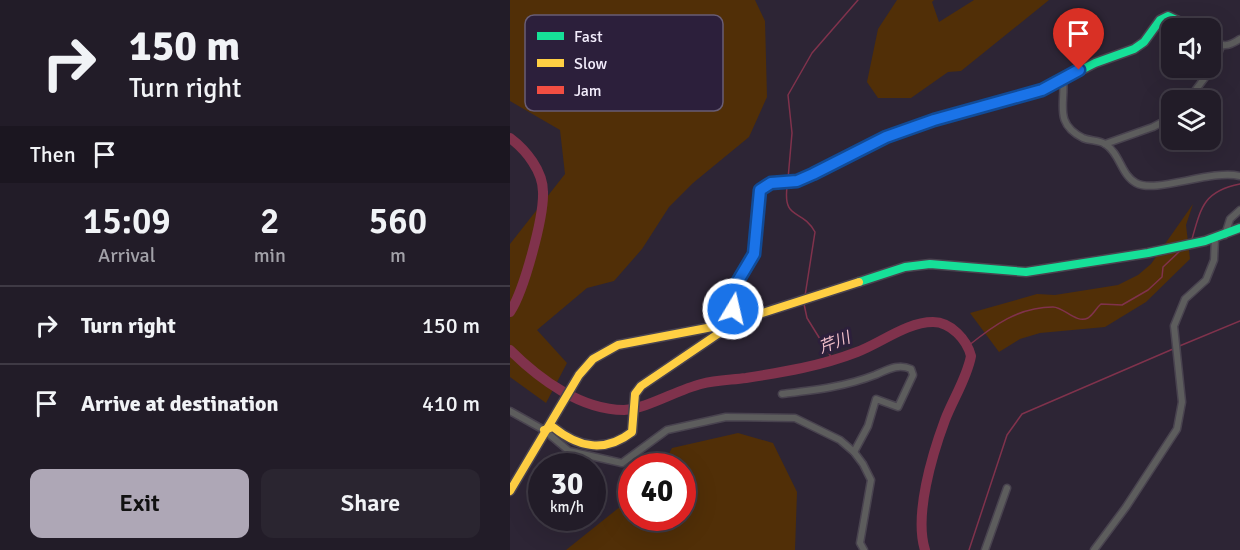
<!DOCTYPE html>
<meta charset="utf-8">
<style>
body{margin:0;font-family:Signika,"Noto Sans JP",sans-serif;background:#2a2530;color:#f1f3f6;height:100vh;display:flex;flex-direction:column;font-size:22px;white-space:nowrap}
*{box-sizing:border-box;margin:0}
p{font-size:20px;color:#a2a1a8}
.icon{flex:none;width:33px;height:33px;fill:none;stroke:currentColor;stroke-width:2;stroke-linecap:round;stroke-linejoin:round}
.map{position:relative;flex:1;overflow:hidden}
.drawer{display:flex;flex-direction:column;background:#221c28;width:510px}
.drawer>*{flex:none}
.hud{background:#221c28;color:#f1f3f6;overflow:hidden}
.fabs{position:absolute;left:651px;top:18px;display:grid;gap:12px}
.fabs a{display:grid;place-items:center;width:60px;height:60px;border-radius:12px;background:#221c28;box-shadow:0 6px 24px #0002,0 0 0 2px #3f3a45;font-size:30px}
.speed{position:absolute;left:18px;top:453px;display:flex;gap:12px;font-size:30px;font-weight:700;text-align:center}
.speed>*{display:grid;place-content:center;width:78px;height:78px;border-radius:50%;background:#221c28;box-shadow:0 6px 24px #0002,0 0 0 2px #3f3a45;line-height:1}
.speed small{font-size:15px;font-weight:400}
.speed .limit{border:9px solid #d22;background:#fff;color:#111}
.pin{position:absolute;display:grid;place-items:center;width:51px;height:51px;color:#fff;margin:-62px -26px;border-radius:50% 50% 50% 0;rotate:-45deg;box-shadow:0 0 6px #0007}
.pin .icon{rotate:45deg}
.me{position:absolute;width:66px;margin:-33px;rotate:9deg;stroke-linejoin:round;filter:drop-shadow(0 0 4px #0008)}
.turn{display:flex;align-items:center;gap:21px;height:126px;padding:0 30px;font-size:27px}
.turn .icon{width:78px;height:78px;stroke-width:2.5}
.turn b{display:block;font-size:42px;line-height:51px}
.then{display:flex;align-items:center;height:57px;padding:0 30px;background:#0003;gap:12px;font-size:22px}
.eta{display:flex;justify-content:space-evenly;align-items:center;height:102px;text-align:center}
.eta b{font-size:36px;font-weight:600;line-height:42px}
.button{display:flex;gap:12px;margin-top:auto;padding:12px 30px}
.button a{flex:1;height:69px;border-radius:12px;background:#aea7b6;color:#111;font-size:24px;font-weight:600;line-height:69px;text-align:center}
.button a+a{background:#2a2530;color:#f1f3f6}
ul{padding:0;list-style:none}
li{display:flex;align-items:center;gap:18px;height:78px;padding:0 30px;border-top:2px solid #3f3a45}
li div{flex:1}
li b{display:block;font-size:22px}
li em{font-style:normal}
main{display:flex;flex:1;min-height:0}
.map>svg:first-child{display:block}
.green{fill:#512f07}
.lines{fill:none;stroke-linecap:round;stroke-linejoin:round}
.stream{stroke:#80324c;stroke-width:1.5}
.river{stroke:#80324c;stroke-width:10}
.street-casing{stroke:#49434f;stroke-width:9}
.fast-casing{stroke:#49434f;stroke-width:11}
.slow-casing{stroke:#49434f;stroke-width:11}
.jam-casing{stroke:#49434f;stroke-width:11}
.street{stroke:#5d5d5d;stroke-width:6}
.fast{stroke:#16e098;stroke-width:8}
.slow{stroke:#ffcf43;stroke-width:8}
.jam{stroke:#f24e42;stroke-width:8}
.route-casing{stroke:#114b97;stroke-width:15}
.route{stroke:#1a73e8;stroke-width:10}
.labels{text-anchor:middle;stroke-width:6;stroke-linejoin:round;paint-order:stroke}
.water-label{font-size:16px;font-style:italic;fill:#f1bfca;stroke:#2c1f3b}
.key{fill:#2c1f3b;stroke:#685d75;stroke-width:1.5}
.key-label{font-size:16px;fill:#f3edfc}
</style>
<main>
<section class="drawer">
<div class="hud">
<div class="turn"><svg class="icon" aria-label="right" viewBox="0 0 24 24"><path d="M7 20v-9h11M14 6l5 5-5 5"/></svg><div><b>150 m</b>Turn right</div></div>
<div class="then">Then<svg class="icon" aria-label="arrive" viewBox="0 0 24 24"><path d="M6 21V4h12l-3 4 3 4H6"/></svg></div>
</div>
<div class="eta">
<div><b>15:09</b><p>Arrival</p></div>
<div><b>2</b><p>min</p></div>
<div><b>560</b><p>m</p></div>
</div>
<ul>
<li><svg class="icon" aria-label="right" viewBox="0 0 24 24"><path d="M7 20v-9h11M14 6l5 5-5 5"/></svg><div><b>Turn right</b></div><em>150 m</em></li>
<li><svg class="icon" aria-label="arrive" viewBox="0 0 24 24"><path d="M6 21V4h12l-3 4 3 4H6"/></svg><div><b>Arrive at destination</b></div><em>410 m</em></li>
</ul>
<div class="button"><a>Exit</a><a>Share</a></div>
</section>
<div class="map">
<svg width="730" height="550" viewBox="0 0 730 550">
<rect width="100%" height="100%" fill="#2d2535"/>
<g class="green">
<path d="M0,0H245L255,21L257,97L239,137L183,183L159,207L132,249L104,281L77,288L27,330L57,363L36,403L0,377V244L55,174L50,130L0,101Z"/>
<path d="M387,0H424L422,2L429,22L464,0H539L451,71L438,72L401,98H368L357,82L368,29Z"/>
<path d="M683,204L676,225L680,259L636,302L595,327L530,333L510,339L489,352L460,313L527,294L545,295L608,285L628,275L641,264Z"/>
<path d="M228,433L263,443L287,492L285,550H56L121,498L122,518H172V466H152L162,448Z"/>
</g>
<g class="lines">
<g class="stream">
<path d="M278,179L282,133L278,95L302,53L348,0"/>
<path d="M277,187C273,221 292,208 305,232L295,296"/>
<path d="M682,239C691,207 694,191 730,184"/>
<path d="M294,304L297,318L323,360"/>
<path d="M458,346C484,325 509,307 543,307C554,307 566,324 578,318C584,314 586,308 591,304L612,305L638,290L652,277L653,267L671,250"/>
<path d="M667,347L730,321"/>
<path d="M459,550L497,435L512,414L663,349"/>
</g>
<g class="river">
<path d="M0,138C16,150 33,171 33,192C34,217 14,291 0,312"/>
<path d="M0,350C29,379 71,410 114,410C136,409 167,390 191,384C206,380 221,380 236,378C274,372 311,366 347,352C371,343 397,322 423,322C441,322 457,340 461,356C457,378 443,399 435,420C422,455 404,515 415,550"/>
</g>
<defs>
<g id="street">
<path d="M700,40C713,47 718,47 730,39"/>
<path d="M553,78C556,103 543,123 573,138C580,141 589,140 595,144C610,153 611,175 626,183C646,194 700,169 730,176"/>
<path d="M678,100L703,67L711,46"/>
<path d="M595,144L643,127L662,117"/>
<path d="M715,235L720,219L730,210"/>
<path d="M272,394C305,390 334,387 365,375C377,370 388,363 401,369L403,375L388,407L366,399L358,426L344,452"/>
<path d="M0,411L34,430L59,451L112,463L157,430L216,417L285,418L330,440L344,452L353,464L361,480L350,543L354,550"/>
<path d="M475,550L497,488"/>
<path d="M584,550L616,507L667,429L672,402L664,326L675,299L696,280L704,260L705,238"/>
</g>
<g id="fast">
<path d="M340,155L376,137L424,120L532,90L585,63L624,49L634,42L650,20L658,16L683,28"/>
<path d="M349,282L395,267L420,264L516,272L638,253L695,241L730,228"/>
</g>
<g id="slow">
<path d="M34,430L43,427C69,448 95,453 122,432L125,394L131,386L227,321L219,296L223,288"/>
<path d="M0,491L69,375L83,359L108,345L218,324L349,282"/>
</g>
<path id="jam" d="M223,288L244,254L250,190L261,183L287,181L340,155"/>
</defs>
<use href="#street" class="street-casing"/>
<use href="#fast" class="fast-casing"/>
<use href="#slow" class="slow-casing"/>
<use href="#jam" class="jam-casing"/>
<use href="#street" class="street"/>
<use href="#fast" class="fast"/>
<use href="#slow" class="slow"/>
<use href="#jam" class="jam"/>
</g>
<g class="lines">
<defs>
<path id="route" d="M223,309L219,296L244,254L250,190L261,183L287,181L303,174L376,137L424,120L532,90L569,70"/>
</defs>
<use href="#route" class="route-casing"/>
<use href="#route" class="route"/>
</g>
<g class="labels">
<g class="water-label">
<text transform="translate(324 342) rotate(-21)" y="6">芹川</text>
</g>
</g>
<rect x="15" y="15" width="198" height="96" rx="9" class="key"/>
<rect x="27" y="32" width="27" height="8" fill="#16e098"/>
<rect x="27" y="59" width="27" height="8" fill="#ffcf43"/>
<rect x="27" y="86" width="27" height="8" fill="#f24e42"/>
<g class="key-label">
<text x="64" y="42">Fast</text>
<text x="64" y="69">Slow</text>
<text x="64" y="96">Jam</text>
</g>
</svg>
<div class="fabs">
<a><svg class="icon" aria-label="sound" viewBox="0 0 24 24"><path d="M4 9h4l5-4v14l-5-4H4zM17 9q2 3 0 6"/></svg></a>
<a><svg class="icon" aria-label="layers" viewBox="0 0 24 24"><path d="M12 4l9 5-9 5-9-5zM3 14l9 5 9-5"/></svg></a>
</div>
<div class="speed"><div>30<small>km/h</small></div><div class="limit">40</div></div>
<div class="pin" style="left:569px;top:70px;background:#d93025"><svg class="icon" aria-label="arrive" viewBox="0 0 24 24"><path d="M6 21V4h12l-3 4 3 4H6"/></svg></div>
<svg class="me" style="left:223px;top:309px" viewBox="-20 -20 40 40"><circle r="17" fill="#1a73e8" stroke="#fff" stroke-width="3"/><path d="M0-11L8 9 0 5-8 9z" fill="#fff"/></svg>
</div>
</main>
